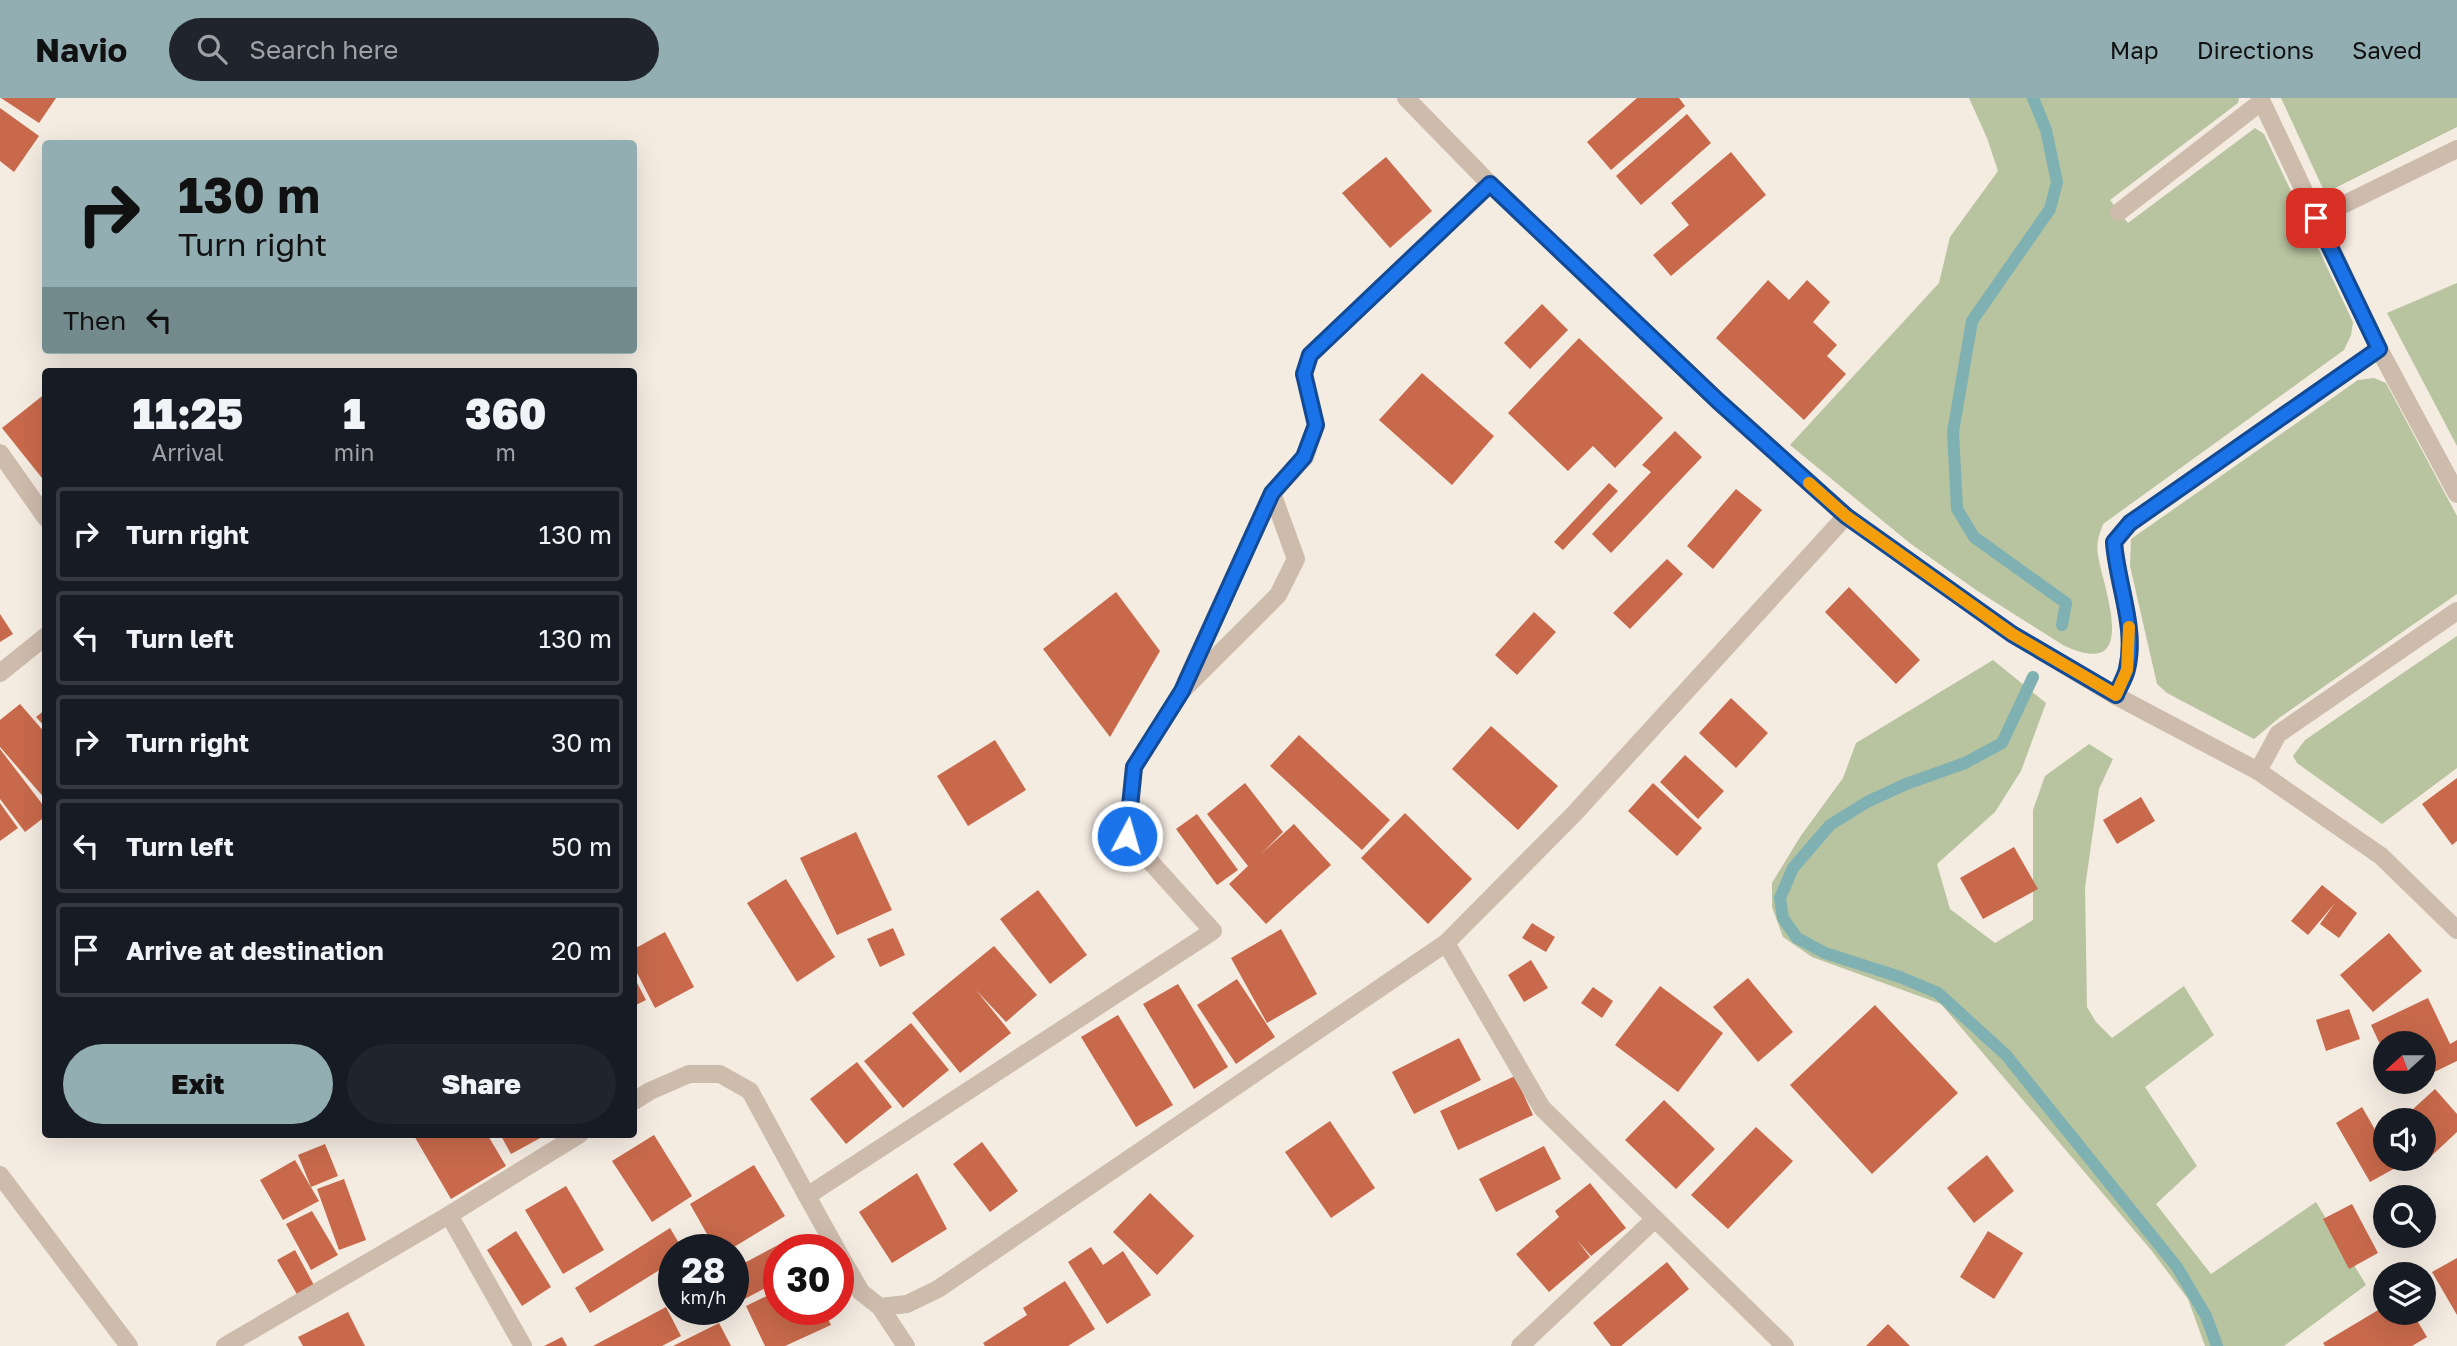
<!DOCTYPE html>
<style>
body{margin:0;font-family:"Golos Text",sans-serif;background:#20242c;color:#f1f3f6;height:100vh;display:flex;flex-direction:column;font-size:26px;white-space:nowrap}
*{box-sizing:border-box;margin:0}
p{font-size:23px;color:#9ea1a6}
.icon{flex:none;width:38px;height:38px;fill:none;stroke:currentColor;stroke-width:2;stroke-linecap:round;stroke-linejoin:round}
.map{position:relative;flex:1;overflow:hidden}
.details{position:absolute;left:42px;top:270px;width:595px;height:770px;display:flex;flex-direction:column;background:#171b24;border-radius:7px;box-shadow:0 7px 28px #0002}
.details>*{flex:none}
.top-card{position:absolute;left:42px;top:42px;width:595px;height:214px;border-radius:7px;box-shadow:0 7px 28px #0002;background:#92aeb2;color:#111;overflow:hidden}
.needle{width:46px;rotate:249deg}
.fabs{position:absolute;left:2373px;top:933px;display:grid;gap:14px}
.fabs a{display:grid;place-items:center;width:63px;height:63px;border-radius:50%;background:#171b24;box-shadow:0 7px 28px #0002;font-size:35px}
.speed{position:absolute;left:658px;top:1136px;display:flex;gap:14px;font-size:35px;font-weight:700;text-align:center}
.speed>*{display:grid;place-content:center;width:91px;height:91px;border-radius:50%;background:#171b24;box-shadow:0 7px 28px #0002;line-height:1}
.speed small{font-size:18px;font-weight:400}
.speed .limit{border:10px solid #d22;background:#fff;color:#111}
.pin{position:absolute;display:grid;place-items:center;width:60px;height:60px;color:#fff;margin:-30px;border-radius:14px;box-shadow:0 4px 10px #0006}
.me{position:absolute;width:77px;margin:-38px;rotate:6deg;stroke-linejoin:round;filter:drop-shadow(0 0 5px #0008)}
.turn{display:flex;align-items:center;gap:24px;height:147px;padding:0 21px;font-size:32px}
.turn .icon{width:91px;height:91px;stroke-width:2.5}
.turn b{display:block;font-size:49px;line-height:60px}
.then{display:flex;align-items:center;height:66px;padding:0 21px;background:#0003;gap:14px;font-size:26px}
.eta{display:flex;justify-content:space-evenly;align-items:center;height:119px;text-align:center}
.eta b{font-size:42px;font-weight:800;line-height:49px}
.cta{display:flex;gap:14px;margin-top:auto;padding:14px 21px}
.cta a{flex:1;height:80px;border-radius:42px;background:#92aeb2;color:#111;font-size:28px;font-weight:800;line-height:80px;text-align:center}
.cta a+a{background:#20242c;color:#f1f3f6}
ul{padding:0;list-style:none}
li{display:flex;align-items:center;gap:21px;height:94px;margin:0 14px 10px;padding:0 7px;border:4px solid #363941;border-radius:7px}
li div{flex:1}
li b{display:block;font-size:26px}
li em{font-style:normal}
header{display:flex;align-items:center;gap:42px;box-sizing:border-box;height:98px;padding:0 35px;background:#92aeb2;color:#111}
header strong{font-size:33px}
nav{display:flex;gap:38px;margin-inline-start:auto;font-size:24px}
.search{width:490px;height:63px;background:#20242c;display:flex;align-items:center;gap:18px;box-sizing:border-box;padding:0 24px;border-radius:38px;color:#9ea1a6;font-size:26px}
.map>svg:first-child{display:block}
.green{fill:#b8c4a0}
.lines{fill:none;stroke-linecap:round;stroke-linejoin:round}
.stream{stroke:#7fb0b2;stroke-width:12}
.building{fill:#c8694b}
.service{stroke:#cdbbac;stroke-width:18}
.minor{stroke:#cdbbac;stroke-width:18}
.tertiary{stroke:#cdbbac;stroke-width:18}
.route-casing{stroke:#114b97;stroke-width:18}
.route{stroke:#1a73e8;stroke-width:12}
.slow{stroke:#f59e0b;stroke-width:12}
</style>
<header>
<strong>Navio</strong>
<div class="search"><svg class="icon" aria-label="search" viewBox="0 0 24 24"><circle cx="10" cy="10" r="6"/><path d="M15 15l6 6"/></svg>Search here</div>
<nav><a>Map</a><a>Directions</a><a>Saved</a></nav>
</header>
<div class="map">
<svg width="2457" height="1248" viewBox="0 0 2457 1248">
<rect width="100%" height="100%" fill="#f4ebe1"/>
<g class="green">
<path d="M1969,0H2239L2238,5L2110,102L2128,125L2255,30L2264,36L2353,224L2351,237L2344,252L2103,426C2099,437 2096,445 2098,457C2103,490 2142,585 2063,547L1976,492L1911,446L1790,347L1939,185L1950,139L1998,73L1987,40Z"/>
<path d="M2281,0H2457V29L2325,95Z"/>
<path d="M2457,185V348L2387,215Z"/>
<path d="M2374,280L2386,285L2457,418V496L2279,620L2254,641L2167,595L2157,586L2130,468L2131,441L2358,282Z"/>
<path d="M2457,538V670L2382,726L2297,665L2293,658L2305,642Z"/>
<path d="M1993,562L2046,605L2021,673L1995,714L1937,766L1950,811L1995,845L2033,822V712L2045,678L2089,646L2113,661L2099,691L2085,790L2087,909L2096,924L2112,940L2184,888L2214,937L2145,989L2197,1068L2156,1106L2211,1176L2316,1104L2366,1187L2284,1248H2205L2188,1201L2151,1152L1941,906L1812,859L1783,839L1772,809V785L1800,739L1843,680L1856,645Z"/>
</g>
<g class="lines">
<g class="stream">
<path d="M2033,0L2046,32L2057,84L2050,111L1972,223L1953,334L1957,411L1974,439L2066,505L2062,527"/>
<path d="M2033,579L2002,645L1965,665L1906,686L1867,704L1830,727L1793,770L1780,800L1783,820L1797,840L1825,855L1900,879L1938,895L2006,957L2177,1169L2206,1218L2217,1248"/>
</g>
</g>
<g class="building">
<path d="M1,0H56L39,25Z"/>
<path d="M1637,0H1679L1685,8L1611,72L1587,44Z"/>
<path d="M0,10L39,38L14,74L0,63Z"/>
<path d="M1687,16L1711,45L1641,107L1616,78Z"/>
<path d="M1731,54L1766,97L1671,178L1653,157L1689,127L1671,105Z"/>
<path d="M1386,59L1432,113L1390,150L1342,95Z"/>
<path d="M1768,182L1789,202L1807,182L1830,204L1813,224L1837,247L1827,258L1846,276L1804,322L1716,240Z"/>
<path d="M1542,206L1568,232L1530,271L1504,245Z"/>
<path d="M1579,240L1663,320L1615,370L1593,348L1568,373L1508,315Z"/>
<path d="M1422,275L1494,338L1452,387L1379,322Z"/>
<path d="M46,295V385L2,330Z"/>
<path d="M1675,333L1702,359L1611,455L1592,436L1651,374L1642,367Z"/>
<path d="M1609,385L1618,393L1563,452L1554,444Z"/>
<path d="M1736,391L1762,412L1713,471L1687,448Z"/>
<path d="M1667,461L1683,476L1630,531L1613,515Z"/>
<path d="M1849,489L1920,562L1896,586L1825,514Z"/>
<path d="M1116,494L1160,553L1110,639L1043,551Z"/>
<path d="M1534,514L1556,534L1517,577L1495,557Z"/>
<path d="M0,516L13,536L0,544Z"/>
<path d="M1731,600L1768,635L1736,670L1699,635Z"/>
<path d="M20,606L46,636V702L0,649V622Z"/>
<path d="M46,611V630L36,619Z"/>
<path d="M1491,628L1558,688L1518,732L1452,671Z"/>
<path d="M1299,637L1390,722L1362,752L1270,668Z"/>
<path d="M995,642L1026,692L968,728L937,678Z"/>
<path d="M0,651L46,711V718L25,734L0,701Z"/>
<path d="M1685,657L1724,693L1698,721L1660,684Z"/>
<path d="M2457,680V743L2452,747L2422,706Z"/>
<path d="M1245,685L1283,734L1262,755L1294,726L1331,767L1266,826L1229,786L1248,768L1207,716Z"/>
<path d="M1653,685L1702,730L1677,758L1628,713Z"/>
<path d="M2141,699L2155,723L2117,746L2103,722Z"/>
<path d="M0,705L18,730L0,743Z"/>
<path d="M1405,715L1472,781L1428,826L1361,760Z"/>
<path d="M1197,716L1238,772L1217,787L1176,731Z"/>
<path d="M856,734L892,812L837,837L800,760Z"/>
<path d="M2014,749L2038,791L1983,821L1960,780Z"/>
<path d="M786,781L835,859L797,884L747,805Z"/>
<path d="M2322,787L2357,815L2339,840L2320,826L2335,805L2308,837L2291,823Z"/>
<path d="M1038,792L1087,857L1050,886L1000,821Z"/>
<path d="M1532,825L1555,839L1546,854L1522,840Z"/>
<path d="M893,830L905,857L880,869L867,841Z"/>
<path d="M1281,831L1317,896L1267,925L1231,860Z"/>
<path d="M665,834L694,889L655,910L634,869V851Z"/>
<path d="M2389,835L2422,873L2373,914L2340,877Z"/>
<path d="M994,848L1037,897L1006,924L976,892L1011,935L960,975L912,915Z"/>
<path d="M1531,862L1548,890L1524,904L1508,877Z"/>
<path d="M634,879L646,902L634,908Z"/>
<path d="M1748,880L1793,934L1758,964L1713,909Z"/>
<path d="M1237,881L1275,939L1236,966L1197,907Z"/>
<path d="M1178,886L1228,969L1194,991L1143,906Z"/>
<path d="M1660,888L1723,935L1678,994L1615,947Z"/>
<path d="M1593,889L1613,903L1602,920L1581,905Z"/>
<path d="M2428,900L2450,946L2457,942V963L2424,979V945H2385V957L2371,927Z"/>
<path d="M1875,907L1958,995L1872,1076L1790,987Z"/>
<path d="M2349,911L2360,941L2326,953L2316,922Z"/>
<path d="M1118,917L1173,1007L1136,1029L1081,939Z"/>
<path d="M911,925L949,972L903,1010L864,963Z"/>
<path d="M1459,940L1481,982L1414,1016L1392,974Z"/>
<path d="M857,964L892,1009L846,1046L810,1001Z"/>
<path d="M1515,978L1533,1017L1458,1052L1440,1013Z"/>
<path d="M2435,991L2457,1016V1034L2426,1063L2424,1061V1022H2401Z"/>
<path d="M1664,1002L1715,1051L1676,1091L1625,1042Z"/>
<path d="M2362,1009L2385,1049V1060H2392L2397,1069L2370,1084L2336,1025Z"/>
<path d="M1330,1023L1375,1090L1331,1120L1285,1054Z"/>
<path d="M1756,1029L1793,1063L1728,1131L1691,1097Z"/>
<path d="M413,1036H487L506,1068L451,1101Z"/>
<path d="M500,1036H543L544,1038L511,1056Z"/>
<path d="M654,1037L692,1098L652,1124L612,1063Z"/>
<path d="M982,1044L1018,1093L990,1114L953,1066Z"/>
<path d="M325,1046L338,1078L311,1089L298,1057Z"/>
<path d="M1544,1048L1561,1081L1496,1114L1479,1081Z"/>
<path d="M1987,1057L2014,1093L1974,1125L1947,1090Z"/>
<path d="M295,1062L319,1103L283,1122L260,1082Z"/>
<path d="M754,1067L785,1118L729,1152H716L690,1106Z"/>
<path d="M917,1075L947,1131L892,1165L859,1114Z"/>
<path d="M344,1081L366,1142L339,1152L317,1091Z"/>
<path d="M1590,1085L1626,1130L1591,1158L1577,1142L1590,1159L1549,1194L1516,1156L1559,1119L1555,1113Z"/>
<path d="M566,1088L604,1152L563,1176L525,1112Z"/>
<path d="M1150,1095L1194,1138L1157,1177L1113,1134Z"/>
<path d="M2352,1106L2378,1155L2349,1171L2323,1121Z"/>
<path d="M312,1113L338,1157L311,1172L286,1126Z"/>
<path d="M670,1130L683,1152H674V1163L590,1215L575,1190Z"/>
<path d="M516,1133L551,1189L522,1208L487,1152Z"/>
<path d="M1988,1133L2023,1155L1994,1201L1960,1179Z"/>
<path d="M795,1138L802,1152H779V1183L733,1207V1171Z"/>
<path d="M1091,1149L1103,1167L1123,1153L1151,1197L1107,1226L1068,1164Z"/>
<path d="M295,1152L315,1189L298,1198L277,1162Z"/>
<path d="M2457,1160V1217L2432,1174Z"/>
<path d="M1667,1164L1689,1191L1621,1248H1611L1593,1225Z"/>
<path d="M1065,1183L1095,1231L1068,1248H985L983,1245L1027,1217L1023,1210Z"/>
<path d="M779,1192V1211H823L831,1227L785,1248H765L746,1208Z"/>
<path d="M2385,1208V1214H2412L2427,1239L2412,1248H2325L2323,1245Z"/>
<path d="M666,1209L681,1238L662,1248H593Z"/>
<path d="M348,1214L365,1248H303L298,1239Z"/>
<path d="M719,1225L731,1248H673Z"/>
<path d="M1888,1226L1910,1248H1866Z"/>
<path d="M562,1239L567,1248H544Z"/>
</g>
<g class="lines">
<g class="service">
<path d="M2260,0L2379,251L2457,396"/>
<path d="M2119,114L2261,4"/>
<path d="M2316,120L2457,51"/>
<path d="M2116,598C2119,589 2125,580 2127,572C2137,530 2117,486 2114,444L2130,425L2379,251"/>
<path d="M2258,673L2278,636L2457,513"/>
</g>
<g class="minor">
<path d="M0,355L46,420"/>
<path d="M0,575L46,538"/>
<path d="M1186,583L1272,395"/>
<path d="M634,1003L650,993L689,976H720L750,993L807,1098L1213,833L1127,738L1134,669L1182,593L1278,497L1296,461L1272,395L1305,359L1316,327L1304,276L1310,257L1490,86"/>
<path d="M0,1077L129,1248"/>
<path d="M807,1098L837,1152"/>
<path d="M449,1117L523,1248"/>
<path d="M838,1154L861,1194L880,1209L907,1206L938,1191L1446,845"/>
<path d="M880,1209L906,1248"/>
<path d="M225,1248L449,1117L580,1036"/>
<path d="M1520,1248L1655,1121"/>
<path d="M1785,1248L1542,1010L1446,845L1573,717L1846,418"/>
</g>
<path class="tertiary" d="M1406,0L1490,86L1718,303L1846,418L2012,536L2116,598L2258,673L2381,758L2457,832"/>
</g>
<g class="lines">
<defs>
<path id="route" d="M1127,738L1134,669L1182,593L1272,395L1304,359L1316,327L1304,276L1310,257L1490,86L1718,303L1846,418L2012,536L2116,597C2119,589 2125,580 2127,571C2137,530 2117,486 2114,444L2130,425L2379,251L2316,120"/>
</defs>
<use href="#route" class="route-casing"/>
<use href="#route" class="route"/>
<path class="slow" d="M1809,385L1846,418L2012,536L2116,597L2127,572L2129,529"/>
</g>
</svg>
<div class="fabs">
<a><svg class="needle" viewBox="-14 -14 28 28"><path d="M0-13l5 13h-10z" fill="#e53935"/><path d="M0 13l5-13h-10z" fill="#9ea1a6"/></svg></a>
<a><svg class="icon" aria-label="sound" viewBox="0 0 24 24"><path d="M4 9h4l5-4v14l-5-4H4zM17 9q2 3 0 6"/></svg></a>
<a><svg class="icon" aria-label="search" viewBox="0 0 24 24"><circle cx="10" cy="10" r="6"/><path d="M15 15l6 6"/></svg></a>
<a><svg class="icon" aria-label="layers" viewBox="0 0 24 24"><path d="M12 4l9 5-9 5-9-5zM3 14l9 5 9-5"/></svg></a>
</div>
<div class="speed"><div>28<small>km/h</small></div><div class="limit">30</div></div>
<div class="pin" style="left:2316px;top:120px;background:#d93025"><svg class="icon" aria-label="arrive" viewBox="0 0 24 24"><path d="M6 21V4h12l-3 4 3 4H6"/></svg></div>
<svg class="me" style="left:1127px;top:738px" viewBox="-20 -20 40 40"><circle r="17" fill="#1a73e8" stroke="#fff" stroke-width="3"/><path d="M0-11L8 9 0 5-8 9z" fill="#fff"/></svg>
<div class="top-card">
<div class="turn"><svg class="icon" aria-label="right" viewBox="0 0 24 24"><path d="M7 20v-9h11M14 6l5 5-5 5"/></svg><div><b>130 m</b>Turn right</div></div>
<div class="then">Then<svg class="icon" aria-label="left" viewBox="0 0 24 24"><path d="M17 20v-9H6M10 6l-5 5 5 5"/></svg></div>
</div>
<section class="details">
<div class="eta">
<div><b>11:25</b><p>Arrival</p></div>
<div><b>1</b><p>min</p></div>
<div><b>360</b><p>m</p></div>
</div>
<ul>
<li><svg class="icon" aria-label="right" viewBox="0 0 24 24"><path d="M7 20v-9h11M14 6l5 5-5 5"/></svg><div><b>Turn right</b></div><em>130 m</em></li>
<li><svg class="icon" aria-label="left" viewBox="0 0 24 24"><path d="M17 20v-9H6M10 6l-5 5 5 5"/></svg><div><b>Turn left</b></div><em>130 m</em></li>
<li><svg class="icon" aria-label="right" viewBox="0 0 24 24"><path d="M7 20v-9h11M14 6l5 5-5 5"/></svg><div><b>Turn right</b></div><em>30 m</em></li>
<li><svg class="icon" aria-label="left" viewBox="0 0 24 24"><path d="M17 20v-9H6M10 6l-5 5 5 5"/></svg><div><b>Turn left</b></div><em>50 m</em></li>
<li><svg class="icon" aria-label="arrive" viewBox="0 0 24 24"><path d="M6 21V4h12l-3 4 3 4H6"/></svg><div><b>Arrive at destination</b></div><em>20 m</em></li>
</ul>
<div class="cta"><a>Exit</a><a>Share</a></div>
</section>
</div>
